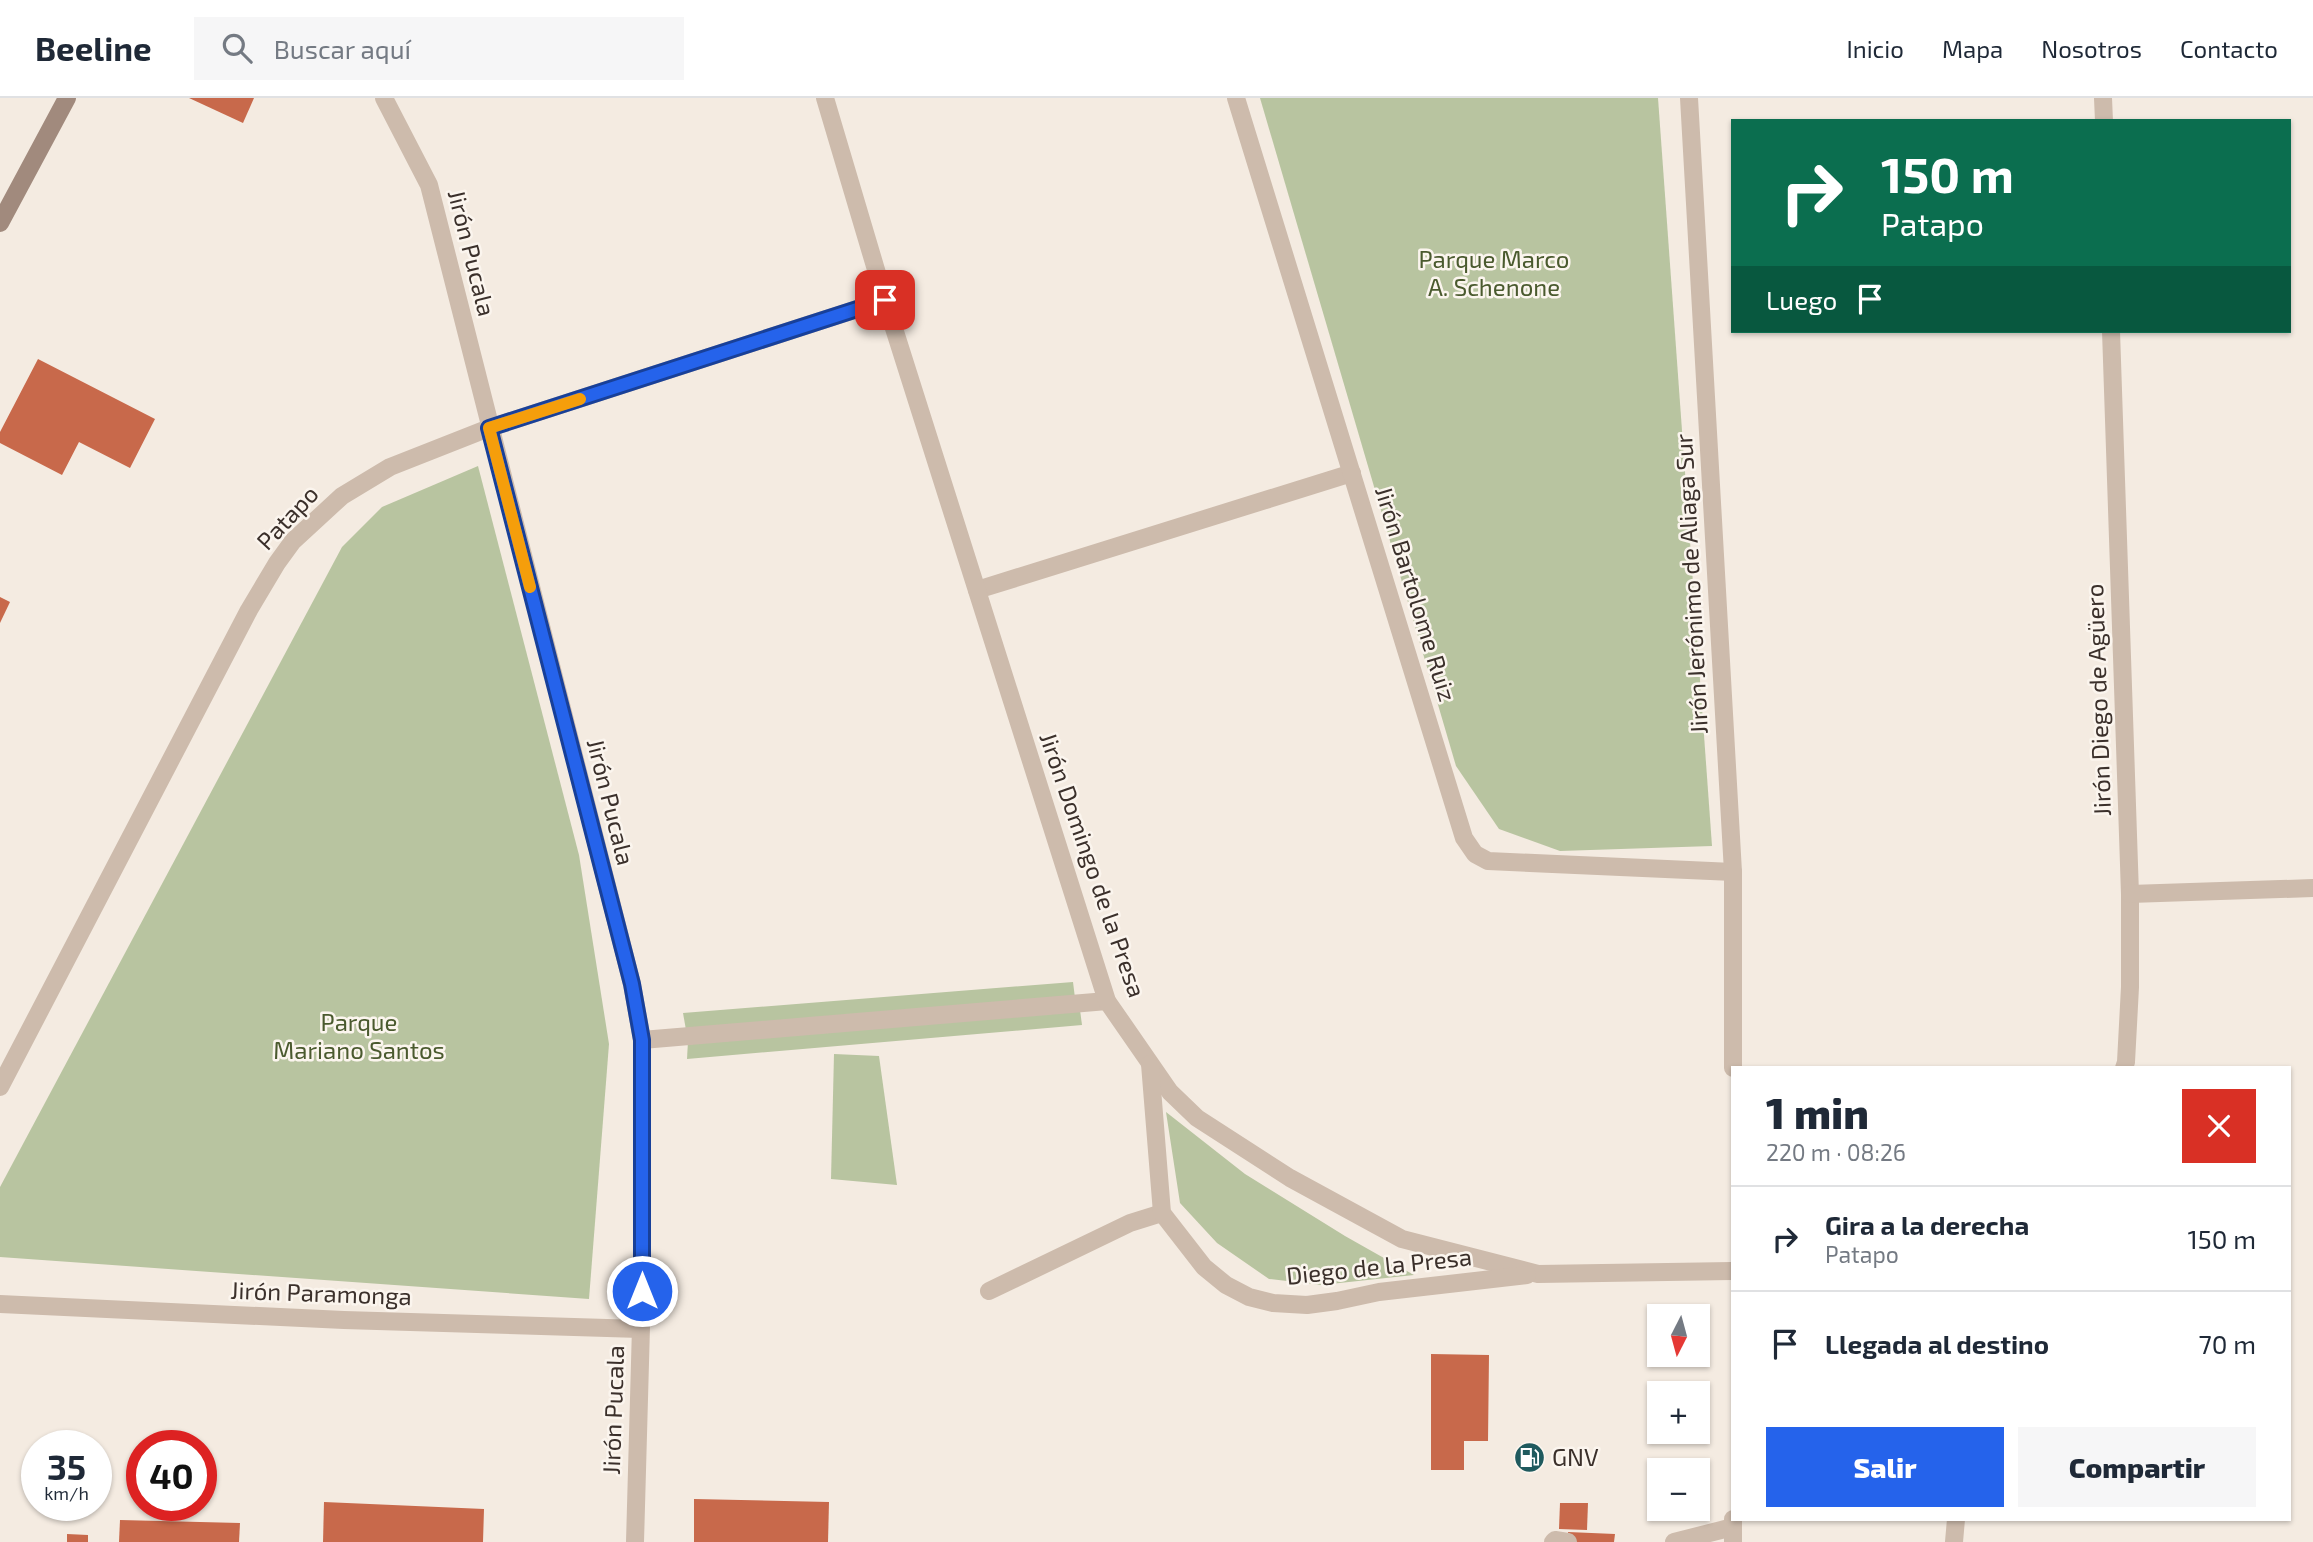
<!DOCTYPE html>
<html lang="es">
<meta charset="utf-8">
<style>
body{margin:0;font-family:"Exo 2",sans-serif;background:#f6f6f7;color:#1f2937;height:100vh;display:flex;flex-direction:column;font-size:26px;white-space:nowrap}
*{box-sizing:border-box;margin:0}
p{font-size:23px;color:#747a83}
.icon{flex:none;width:38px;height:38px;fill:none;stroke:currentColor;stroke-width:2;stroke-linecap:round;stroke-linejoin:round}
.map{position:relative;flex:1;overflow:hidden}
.drawer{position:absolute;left:1731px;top:968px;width:560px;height:455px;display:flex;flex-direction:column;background:#fff;border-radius:0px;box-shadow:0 2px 5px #0004}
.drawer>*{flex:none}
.banner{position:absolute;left:1731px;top:21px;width:560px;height:214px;border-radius:0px;box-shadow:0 2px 5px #0004;background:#0b6e4f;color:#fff;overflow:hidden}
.needle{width:46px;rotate:186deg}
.buttons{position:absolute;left:1647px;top:1206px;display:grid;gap:14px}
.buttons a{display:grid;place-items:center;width:63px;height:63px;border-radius:0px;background:#fff;box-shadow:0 2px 5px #0004;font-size:35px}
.speed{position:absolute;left:21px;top:1332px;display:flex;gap:14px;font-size:35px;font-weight:700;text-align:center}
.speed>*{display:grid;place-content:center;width:91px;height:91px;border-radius:50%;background:#fff;box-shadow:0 2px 5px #0004;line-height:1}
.speed small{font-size:18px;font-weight:400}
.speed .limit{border:10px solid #d22;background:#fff;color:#111}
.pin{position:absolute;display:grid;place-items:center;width:60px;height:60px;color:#fff;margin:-30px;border-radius:14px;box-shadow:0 4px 10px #0006}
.me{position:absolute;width:77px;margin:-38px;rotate:0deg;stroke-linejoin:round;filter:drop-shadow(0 0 5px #0008)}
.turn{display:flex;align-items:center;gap:24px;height:147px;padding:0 35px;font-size:32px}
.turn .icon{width:91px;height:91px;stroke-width:2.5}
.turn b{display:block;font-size:49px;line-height:60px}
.then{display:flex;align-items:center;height:66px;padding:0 35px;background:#0003;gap:14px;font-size:26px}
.round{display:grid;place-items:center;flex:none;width:74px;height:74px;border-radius:0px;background:#f6f6f7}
.overview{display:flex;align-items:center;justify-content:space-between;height:119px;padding:0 35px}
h1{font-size:42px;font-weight:800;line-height:52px}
.primary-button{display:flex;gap:14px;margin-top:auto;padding:14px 35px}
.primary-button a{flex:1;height:80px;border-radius:0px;background:#2563eb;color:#fff;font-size:28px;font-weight:800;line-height:80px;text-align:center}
.primary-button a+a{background:#f6f6f7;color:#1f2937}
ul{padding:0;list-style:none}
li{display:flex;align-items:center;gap:21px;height:105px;padding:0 35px;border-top:2px solid #e0e1e3}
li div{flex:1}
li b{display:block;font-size:26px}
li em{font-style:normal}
header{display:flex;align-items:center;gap:42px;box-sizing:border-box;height:98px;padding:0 35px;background:#fff;border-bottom:2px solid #e0e1e3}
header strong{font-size:33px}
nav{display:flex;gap:38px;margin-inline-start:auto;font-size:24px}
.search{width:490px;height:63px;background:#f6f6f7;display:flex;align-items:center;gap:18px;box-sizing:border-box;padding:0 24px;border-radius:0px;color:#747a83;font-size:26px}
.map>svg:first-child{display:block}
.green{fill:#b8c4a0}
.building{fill:#c8694b}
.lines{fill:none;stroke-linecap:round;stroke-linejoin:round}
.service{stroke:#cdbbac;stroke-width:18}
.pedestrian{stroke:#cdbbac;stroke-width:18}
.minor{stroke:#cdbbac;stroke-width:18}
.tertiary{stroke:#cdbbac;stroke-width:18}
.secondary{stroke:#a18a7d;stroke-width:18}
.route-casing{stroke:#184099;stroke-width:18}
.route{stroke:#2563eb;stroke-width:12}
.slow{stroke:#f59e0b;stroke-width:12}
.labels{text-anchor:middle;stroke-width:5;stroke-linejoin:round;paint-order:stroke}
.street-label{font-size:24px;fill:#3b302b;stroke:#fbf5ee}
.park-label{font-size:24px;fill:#4a5a2e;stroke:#fbf5ee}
.poi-label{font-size:24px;fill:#3b302b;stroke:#fbf5ee;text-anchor:start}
</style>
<header>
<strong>Beeline</strong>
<div class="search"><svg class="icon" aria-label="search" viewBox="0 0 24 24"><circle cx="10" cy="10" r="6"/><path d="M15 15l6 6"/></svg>Buscar aquí</div>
<nav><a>Inicio</a><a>Mapa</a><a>Nosotros</a><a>Contacto</a></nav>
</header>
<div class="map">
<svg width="2313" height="1444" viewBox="0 0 2313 1444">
<rect width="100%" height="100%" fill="#f4ebe1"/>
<g class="green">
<path d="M1260,0H1658L1712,748L1560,753L1499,731L1456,668Z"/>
<path d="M478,368L579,757L609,946L589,1201L0,1159V1089L342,449L382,409Z"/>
<path d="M1073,884L1075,900L686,932L683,915Z"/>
<path d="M1080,912L1082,927L687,961L688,943Z"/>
<path d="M834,956L879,958L897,1087L831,1081Z"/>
<path d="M1166,1014L1245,1076L1345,1138L1414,1177L1321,1187L1269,1181L1217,1145L1180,1105Z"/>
</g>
<g class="building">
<path d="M189,0H254L243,25Z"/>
<path d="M38,261L155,321L130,370L79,344L62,377L0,345V334Z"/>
<path d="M0,499L10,504L0,525Z"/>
<path d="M1431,1256L1489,1257L1488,1343H1464V1372H1431Z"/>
<path d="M694,1401L829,1404L828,1444H694Z"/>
<path d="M324,1404L484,1411L483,1444H323Z"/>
<path d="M1560,1405H1588L1587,1432L1559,1431Z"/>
<path d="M120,1422L240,1425L239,1444H119Z"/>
<path d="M1568,1434L1615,1436L1614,1444H1568Z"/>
<path d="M67,1436L88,1437V1444H67Z"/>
</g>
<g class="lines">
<g class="service">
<path d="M989,1193L1130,1125L1162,1115"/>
<path d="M1553,1444L1555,1442L1568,1444"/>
<path d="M1674,1444L1733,1429"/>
<path d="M1954,1444L1956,1421"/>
</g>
<g class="pedestrian">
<path d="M977,492L1352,375"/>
<path d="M642,942L1107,903"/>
</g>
<g class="minor">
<path d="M825,0L885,202L1107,903L1170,994L1197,1020L1290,1080L1402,1141L1538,1176L1732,1173"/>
<path d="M1236,0L1464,740L1475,756L1488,763L1733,774"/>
<path d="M2103,0L2104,23"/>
<path d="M2111,233L2130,796V889L2126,964L2124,970"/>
<path d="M2130,796L2313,790"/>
<path d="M1150,966L1162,1115L1204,1169L1226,1187L1249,1199L1273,1205L1307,1207L1337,1203L1379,1194L1527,1177"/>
<path d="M0,989L249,512L277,465L293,443L342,398L390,369L489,330L885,202"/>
<path d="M0,1206L344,1222L640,1231"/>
</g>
<g class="tertiary">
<path d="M384,0L429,87L632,886L642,942V1193L635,1444"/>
<path d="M1689,0L1733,774V970"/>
<path d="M1733,1444V1421"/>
</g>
<path class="secondary" d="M0,125L67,0"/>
</g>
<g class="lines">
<defs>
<path id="route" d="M642,1193V942L632,886L489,330L885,202"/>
</defs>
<use href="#route" class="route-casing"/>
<use href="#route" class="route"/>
<path class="slow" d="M530,489L489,330L580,301"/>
</g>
<defs>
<symbol id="fuel-disc" viewBox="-11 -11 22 22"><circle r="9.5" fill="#1f5a5e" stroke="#fbf5ee"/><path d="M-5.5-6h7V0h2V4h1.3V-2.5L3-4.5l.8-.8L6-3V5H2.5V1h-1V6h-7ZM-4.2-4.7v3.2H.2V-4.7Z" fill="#fff"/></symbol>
</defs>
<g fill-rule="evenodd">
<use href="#fuel-disc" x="1512" y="1342" width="35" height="35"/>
</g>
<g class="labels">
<g class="street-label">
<text transform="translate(471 155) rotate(76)" y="8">Jirón Pucala</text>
<text transform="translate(288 420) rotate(-47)" y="8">Patapo</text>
<text transform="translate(1692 486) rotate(-93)" y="8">Jirón Jerónimo de Aliaga Sur</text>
<text transform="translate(1415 496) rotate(73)" y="8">Jirón Bartolome Ruiz</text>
<text transform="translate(2099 602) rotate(-92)" y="8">Jirón Diego de Agüero</text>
<text transform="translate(610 704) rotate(76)" y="8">Jirón Pucala</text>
<text transform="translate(1092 767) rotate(71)" y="8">Jirón Domingo de la Presa</text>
<text transform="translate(1379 1169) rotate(-6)" y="8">Diego de la Presa</text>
<text transform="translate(321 1196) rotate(2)" y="8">Jirón Paramonga</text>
<text transform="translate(614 1312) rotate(-88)" y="8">Jirón Pucala</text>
</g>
<g class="park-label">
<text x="1494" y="170">Parque Marco<tspan x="1494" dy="28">A. Schenone</tspan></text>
<text x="359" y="933">Parque<tspan x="359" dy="28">Mariano Santos</tspan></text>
</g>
<g class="poi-label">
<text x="1552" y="1368">GNV</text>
</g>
</g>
</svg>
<div class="buttons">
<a><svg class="needle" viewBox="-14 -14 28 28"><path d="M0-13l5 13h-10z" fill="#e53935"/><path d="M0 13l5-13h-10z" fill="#747a83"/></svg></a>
<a>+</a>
<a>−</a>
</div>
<div class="speed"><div>35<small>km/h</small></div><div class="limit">40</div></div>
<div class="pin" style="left:885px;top:202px;background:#d93025"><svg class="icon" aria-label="arrive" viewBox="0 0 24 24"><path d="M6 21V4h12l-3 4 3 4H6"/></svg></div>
<svg class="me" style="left:642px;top:1193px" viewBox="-20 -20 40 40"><circle r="17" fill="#2563eb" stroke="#fff" stroke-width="3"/><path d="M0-11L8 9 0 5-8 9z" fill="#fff"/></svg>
<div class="banner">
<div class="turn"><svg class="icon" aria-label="right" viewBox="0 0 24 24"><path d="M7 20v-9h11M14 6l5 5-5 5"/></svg><div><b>150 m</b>Patapo</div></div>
<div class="then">Luego<svg class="icon" aria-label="arrive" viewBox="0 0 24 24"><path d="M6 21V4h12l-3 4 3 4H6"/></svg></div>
</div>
<section class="drawer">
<div class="overview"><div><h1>1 min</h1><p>220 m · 08:26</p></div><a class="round" style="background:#d93025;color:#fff"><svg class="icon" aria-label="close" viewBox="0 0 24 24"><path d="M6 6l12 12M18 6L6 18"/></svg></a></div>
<ul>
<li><svg class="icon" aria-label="right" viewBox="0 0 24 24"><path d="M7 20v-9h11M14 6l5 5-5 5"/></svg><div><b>Gira a la derecha</b><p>Patapo</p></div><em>150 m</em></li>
<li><svg class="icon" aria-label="arrive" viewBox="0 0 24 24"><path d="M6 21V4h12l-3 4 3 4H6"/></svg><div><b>Llegada al destino</b></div><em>70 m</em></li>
</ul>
<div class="primary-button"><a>Salir</a><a>Compartir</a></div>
</section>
</div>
